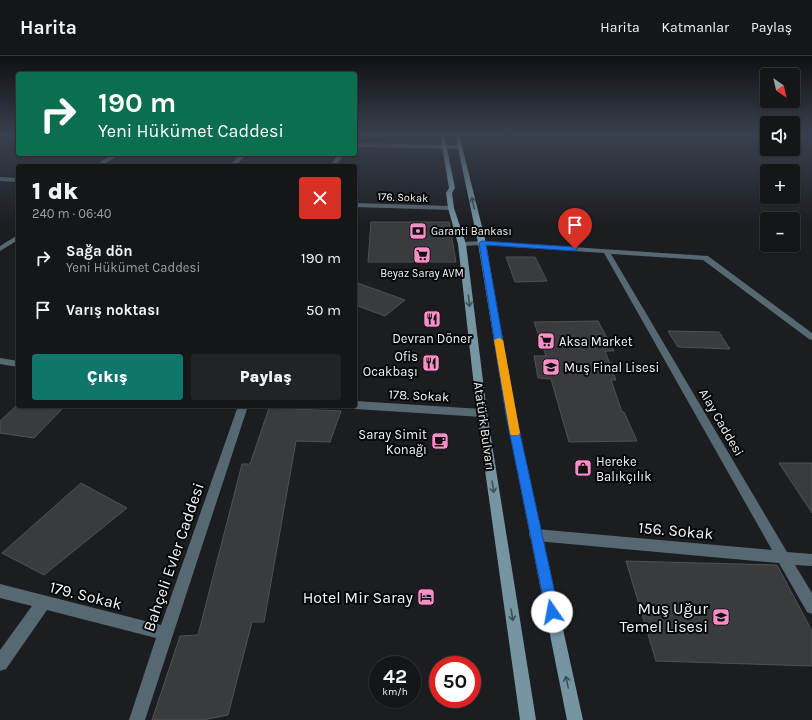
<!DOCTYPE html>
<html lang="tr">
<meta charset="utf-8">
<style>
body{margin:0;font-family:Karla,sans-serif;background:#212325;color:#f1f3f6;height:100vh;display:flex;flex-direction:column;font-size:15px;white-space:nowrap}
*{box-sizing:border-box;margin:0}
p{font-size:13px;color:#9d9fa2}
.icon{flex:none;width:22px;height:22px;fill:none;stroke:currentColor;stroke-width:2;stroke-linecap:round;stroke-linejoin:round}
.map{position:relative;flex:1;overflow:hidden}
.details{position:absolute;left:16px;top:108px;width:341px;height:244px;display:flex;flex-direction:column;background:#141618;border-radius:4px;box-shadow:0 1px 3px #0004,0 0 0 1px #333537}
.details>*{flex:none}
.guide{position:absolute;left:16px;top:16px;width:341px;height:84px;border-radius:4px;box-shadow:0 1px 3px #0004,0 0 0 1px #333537;background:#0b6e4f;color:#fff;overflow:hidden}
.needle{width:26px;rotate:146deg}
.buttons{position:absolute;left:760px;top:12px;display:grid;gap:8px}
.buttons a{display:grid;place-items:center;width:40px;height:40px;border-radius:4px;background:#141618;box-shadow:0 1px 3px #0004,0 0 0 1px #333537;font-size:20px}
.speed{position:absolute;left:369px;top:600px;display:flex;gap:8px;font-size:20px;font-weight:700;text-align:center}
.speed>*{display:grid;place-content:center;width:52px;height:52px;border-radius:50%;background:#141618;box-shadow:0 1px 3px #0004,0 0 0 1px #333537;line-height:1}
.speed small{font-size:10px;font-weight:400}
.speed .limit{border:6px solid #d22;background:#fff;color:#111}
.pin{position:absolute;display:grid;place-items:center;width:34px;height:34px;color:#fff;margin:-41px -17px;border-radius:50% 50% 50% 0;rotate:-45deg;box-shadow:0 0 4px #0007}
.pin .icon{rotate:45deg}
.me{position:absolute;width:44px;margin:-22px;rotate:348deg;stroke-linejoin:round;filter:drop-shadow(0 0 3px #0008)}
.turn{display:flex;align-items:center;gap:14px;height:84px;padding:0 16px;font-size:18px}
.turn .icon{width:52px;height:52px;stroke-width:2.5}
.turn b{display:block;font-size:28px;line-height:34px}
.round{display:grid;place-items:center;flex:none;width:42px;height:42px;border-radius:4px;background:#212325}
.overview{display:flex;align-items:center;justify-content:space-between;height:68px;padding:0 16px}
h1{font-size:24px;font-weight:800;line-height:30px}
.cta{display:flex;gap:8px;margin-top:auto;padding:8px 16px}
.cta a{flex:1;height:46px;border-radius:4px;background:#0f766e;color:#fff;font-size:16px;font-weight:800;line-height:46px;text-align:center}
.cta a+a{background:#212325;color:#f1f3f6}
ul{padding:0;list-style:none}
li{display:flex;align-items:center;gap:12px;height:52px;padding:0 16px}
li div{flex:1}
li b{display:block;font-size:15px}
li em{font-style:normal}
header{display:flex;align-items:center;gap:24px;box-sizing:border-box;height:56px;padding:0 20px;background:#141618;border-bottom:1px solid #333537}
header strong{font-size:19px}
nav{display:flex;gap:22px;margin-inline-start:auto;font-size:14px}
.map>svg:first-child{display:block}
.building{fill:#3a3b3f;stroke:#505155}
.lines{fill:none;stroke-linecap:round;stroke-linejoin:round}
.street{fill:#566972;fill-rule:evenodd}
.secondary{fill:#7595a3;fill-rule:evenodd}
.oneway{stroke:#3e4e56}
.route{fill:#1a73e8;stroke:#114b97}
.slow{fill:#f59e0b}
.labels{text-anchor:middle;stroke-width:4;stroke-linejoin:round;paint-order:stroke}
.far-street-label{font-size:11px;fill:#f2f4f6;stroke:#060708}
.far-poi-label{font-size:11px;fill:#f2f4f6;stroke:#060708;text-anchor:start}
.poi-label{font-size:13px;fill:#f2f4f6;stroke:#060708;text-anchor:start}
.street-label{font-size:13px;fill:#f2f4f6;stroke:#060708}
.near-street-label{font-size:16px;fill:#f2f4f6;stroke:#060708}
.near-poi-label{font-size:16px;fill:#f2f4f6;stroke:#060708;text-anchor:end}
</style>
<header>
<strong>Harita</strong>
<nav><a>Harita</a><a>Katmanlar</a><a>Paylaş</a></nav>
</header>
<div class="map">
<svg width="812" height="664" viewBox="0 0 812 664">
<rect width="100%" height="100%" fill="#1b1d20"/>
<g class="building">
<path d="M371,166H449L456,206H368Z"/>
<path d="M506,201H535L547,225L515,226Z"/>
<path d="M355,226L405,244L385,260L355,249Z"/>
<path d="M598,265L614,295H605L616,324H611L622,356H624L637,385L569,386L551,323L538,322L534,300H546L534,266Z"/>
<path d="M668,275L719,276L730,293L678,291Z"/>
<path d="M16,350H65L34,382L0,377V365Z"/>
<path d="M269,352L341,355L330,386L296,385L264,566H252L228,659L203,664H152L180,580L198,579L242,408H250Z"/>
<path d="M779,407H812V457Z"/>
<path d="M81,427L127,452L44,519L2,497Z"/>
<path d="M626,505L777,509L812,575V610L656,605Z"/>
</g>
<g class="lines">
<g class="street">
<path d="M355,87L460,89L463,91L460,93L355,91Z"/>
<path d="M113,98H120L101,110H94Z"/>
<path d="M241,98H247L235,110H229Z"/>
<path d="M338,98H344L336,110H330Z"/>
<path d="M0,121L18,122V126L0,125Z"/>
<path d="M355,147L451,150L454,152L451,154L355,151Z"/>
<path d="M18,179V184L0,195V190Z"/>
<path d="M482,185L708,200L812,277V284L809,283L703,204L611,198L787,496L812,498V510L795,509L812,537V558L807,556L779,507L536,485L531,483L529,479L531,475L536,473L772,494L604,197L482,189L462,190L458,188L462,186Z"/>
<path d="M0,302L18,305V311L0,308Z"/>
<path d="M355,345L482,353L486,354L487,357L486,360L482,361L355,353L350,350H355Z"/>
<path d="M238,350H248L145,664H129L156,582L47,554L6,613L0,615V594L32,550L0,542V528L161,569Z"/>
</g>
<g class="secondary">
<path d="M440,78H444L455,132L452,137L454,152L466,188L487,357L536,664H520L477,357L458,188L448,152L446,137L449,132Z"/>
<path d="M455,78H459L486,187L516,359L583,664H567L506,359L478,187Z"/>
</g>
</g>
<defs><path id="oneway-shaft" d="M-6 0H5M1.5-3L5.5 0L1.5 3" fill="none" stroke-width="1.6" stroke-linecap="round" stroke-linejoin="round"/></defs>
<g class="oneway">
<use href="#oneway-shaft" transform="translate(473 147) rotate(-103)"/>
<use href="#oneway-shaft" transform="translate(469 245) rotate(83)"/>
<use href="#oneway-shaft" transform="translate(493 431) rotate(81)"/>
<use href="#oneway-shaft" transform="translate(512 559) rotate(81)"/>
<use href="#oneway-shaft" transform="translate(567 626) rotate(-102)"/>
</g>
<linearGradient id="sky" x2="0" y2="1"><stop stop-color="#0f1012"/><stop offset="0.46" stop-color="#39404e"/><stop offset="1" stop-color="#39404e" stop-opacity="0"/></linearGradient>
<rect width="812" height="171" fill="url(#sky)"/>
<path class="route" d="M482,185L575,191L578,193L575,195L486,189L516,359L559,556L557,561L552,563L548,561L546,556L506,359L479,187Z"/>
<path class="slow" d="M499,282L503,284L520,377L518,379H511L510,377L494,284Z"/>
<defs>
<symbol id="bank-square" viewBox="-11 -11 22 22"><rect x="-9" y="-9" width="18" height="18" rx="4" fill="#fa8fc8" stroke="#060708"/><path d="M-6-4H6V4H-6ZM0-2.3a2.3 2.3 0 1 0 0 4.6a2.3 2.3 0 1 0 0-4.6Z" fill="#111"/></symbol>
<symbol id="supermarket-square" viewBox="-11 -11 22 22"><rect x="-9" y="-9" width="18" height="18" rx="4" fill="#fa8fc8" stroke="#060708"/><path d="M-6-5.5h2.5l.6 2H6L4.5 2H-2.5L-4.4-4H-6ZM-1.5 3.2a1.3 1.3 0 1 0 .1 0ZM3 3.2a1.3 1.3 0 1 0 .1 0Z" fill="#111"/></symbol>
<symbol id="restaurant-square" viewBox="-11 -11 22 22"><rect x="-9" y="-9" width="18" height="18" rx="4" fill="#fa8fc8" stroke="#060708"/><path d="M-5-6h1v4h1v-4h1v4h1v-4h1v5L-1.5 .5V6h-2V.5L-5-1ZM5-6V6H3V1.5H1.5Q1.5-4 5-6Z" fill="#111"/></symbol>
<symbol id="school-square" viewBox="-11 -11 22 22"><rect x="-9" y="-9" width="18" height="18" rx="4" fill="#fa8fc8" stroke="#060708"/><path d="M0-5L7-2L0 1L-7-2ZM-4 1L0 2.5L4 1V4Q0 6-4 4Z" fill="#111"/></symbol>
<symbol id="cafe-square" viewBox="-11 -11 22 22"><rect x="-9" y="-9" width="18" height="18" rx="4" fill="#fa8fc8" stroke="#060708"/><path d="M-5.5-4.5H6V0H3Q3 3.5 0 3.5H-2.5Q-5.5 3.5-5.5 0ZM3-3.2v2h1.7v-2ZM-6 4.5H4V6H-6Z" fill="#111"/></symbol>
<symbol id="shop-square" viewBox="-11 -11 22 22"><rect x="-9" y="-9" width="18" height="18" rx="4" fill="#fa8fc8" stroke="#060708"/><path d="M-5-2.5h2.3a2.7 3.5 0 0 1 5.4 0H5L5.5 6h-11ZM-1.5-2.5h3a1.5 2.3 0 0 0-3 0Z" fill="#111"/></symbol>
<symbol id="hotel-square" viewBox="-11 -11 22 22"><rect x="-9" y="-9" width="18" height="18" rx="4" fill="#fa8fc8" stroke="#060708"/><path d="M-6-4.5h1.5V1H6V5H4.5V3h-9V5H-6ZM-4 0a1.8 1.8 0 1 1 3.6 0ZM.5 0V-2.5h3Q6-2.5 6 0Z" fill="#111"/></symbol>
</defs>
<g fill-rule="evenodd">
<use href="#bank-square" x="408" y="165" width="20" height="20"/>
<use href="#supermarket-square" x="412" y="189" width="20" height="20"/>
<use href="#restaurant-square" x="422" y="253" width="20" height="20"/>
<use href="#supermarket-square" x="536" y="275" width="20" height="20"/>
<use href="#restaurant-square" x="421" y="297" width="20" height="20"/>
<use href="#school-square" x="541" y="301" width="20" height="20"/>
<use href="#cafe-square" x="430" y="375" width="20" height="20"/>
<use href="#shop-square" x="573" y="402" width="20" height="20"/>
<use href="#hotel-square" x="416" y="531" width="20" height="20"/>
<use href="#school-square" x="711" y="551" width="20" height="20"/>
</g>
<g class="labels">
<g class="far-street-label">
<text transform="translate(403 141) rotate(2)" y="4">176. Sokak</text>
</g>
<g class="far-poi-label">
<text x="431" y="179">Garanti Bankası</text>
<text x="422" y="221" text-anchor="middle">Beyaz Saray AVM</text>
</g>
<g class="poi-label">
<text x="432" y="287" text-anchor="middle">Devran Döner</text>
<text x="559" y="290">Aksa Market</text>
<text x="418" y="305" text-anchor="end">Ofis<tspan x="418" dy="15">Ocakbaşı</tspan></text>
<text x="564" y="316">Muş Final Lisesi</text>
<text x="427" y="383" text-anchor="end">Saray Simit<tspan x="427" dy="15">Konağı</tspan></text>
<text x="596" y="410">Hereke<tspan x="596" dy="15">Balıkçılık</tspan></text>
</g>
<g class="street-label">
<text transform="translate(419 339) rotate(3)" y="5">178. Sokak</text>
<text transform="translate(722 366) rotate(60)" y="5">Alay Caddesi</text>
<text transform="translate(485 370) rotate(82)" y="5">Atatürk Bulvarı</text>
</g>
<g class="near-street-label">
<text transform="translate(676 474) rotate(5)" y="6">156. Sokak</text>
<text transform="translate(173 501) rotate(-71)" y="6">Bahçeli Evler Caddesi</text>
<text transform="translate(86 539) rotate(14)" y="6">179. Sokak</text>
</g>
<g class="near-poi-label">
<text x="413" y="547">Hotel Mir Saray</text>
<text x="708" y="558">Muş Uğur<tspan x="708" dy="18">Temel Lisesi</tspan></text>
</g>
</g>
</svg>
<div class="buttons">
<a><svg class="needle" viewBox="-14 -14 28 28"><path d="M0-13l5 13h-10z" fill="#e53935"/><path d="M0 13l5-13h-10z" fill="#9d9fa2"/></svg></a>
<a><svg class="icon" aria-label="sound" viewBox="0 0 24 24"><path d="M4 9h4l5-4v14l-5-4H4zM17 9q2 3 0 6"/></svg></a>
<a>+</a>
<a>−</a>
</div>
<div class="speed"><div>42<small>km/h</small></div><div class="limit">50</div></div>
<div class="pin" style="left:575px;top:193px;background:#d93025"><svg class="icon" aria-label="arrive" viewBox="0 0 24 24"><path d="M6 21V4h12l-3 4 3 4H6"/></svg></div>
<svg class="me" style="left:552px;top:556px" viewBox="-20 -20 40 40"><circle r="19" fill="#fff"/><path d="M0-13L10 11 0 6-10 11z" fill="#1a73e8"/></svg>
<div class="guide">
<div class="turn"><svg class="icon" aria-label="right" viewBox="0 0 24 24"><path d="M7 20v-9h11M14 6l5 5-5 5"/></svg><div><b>190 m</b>Yeni Hükümet Caddesi</div></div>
</div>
<section class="details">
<div class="overview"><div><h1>1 dk</h1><p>240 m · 06:40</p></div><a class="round" style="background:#d93025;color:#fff"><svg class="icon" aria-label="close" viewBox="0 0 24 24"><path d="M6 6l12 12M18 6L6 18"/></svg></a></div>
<ul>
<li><svg class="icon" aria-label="right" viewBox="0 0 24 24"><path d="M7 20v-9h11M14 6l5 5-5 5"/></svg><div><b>Sağa dön</b><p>Yeni Hükümet Caddesi</p></div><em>190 m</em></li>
<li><svg class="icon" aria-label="arrive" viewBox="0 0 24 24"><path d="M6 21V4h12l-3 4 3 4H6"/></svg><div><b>Varış noktası</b></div><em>50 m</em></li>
</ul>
<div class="cta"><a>Çıkış</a><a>Paylaş</a></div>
</section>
</div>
